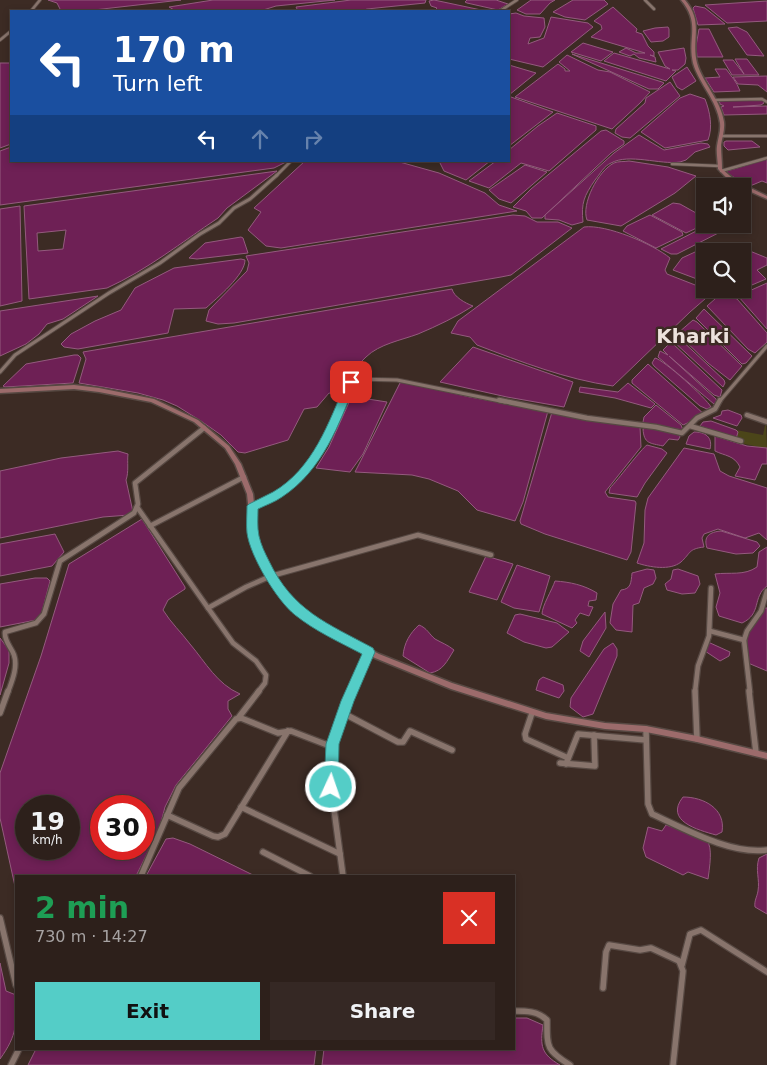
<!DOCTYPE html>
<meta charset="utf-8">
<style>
body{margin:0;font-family:"DejaVu Sans",sans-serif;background:#352824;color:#f1f3f6;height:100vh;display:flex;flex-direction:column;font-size:19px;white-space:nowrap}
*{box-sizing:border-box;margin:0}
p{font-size:16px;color:#a7a3a3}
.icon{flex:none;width:28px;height:28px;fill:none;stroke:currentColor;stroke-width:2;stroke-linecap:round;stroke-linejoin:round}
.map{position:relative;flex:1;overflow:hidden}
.details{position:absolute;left:15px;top:875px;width:500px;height:175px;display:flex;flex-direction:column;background:#2d201b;border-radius:0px;box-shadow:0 2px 8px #0003,0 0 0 1px #483e3a}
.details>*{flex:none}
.hud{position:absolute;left:10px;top:10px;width:500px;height:152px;border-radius:0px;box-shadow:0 2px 8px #0003,0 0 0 1px #483e3a;background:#1a4fa0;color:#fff;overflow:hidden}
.controls{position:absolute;left:696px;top:178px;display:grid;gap:10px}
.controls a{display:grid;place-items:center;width:55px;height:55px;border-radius:0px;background:#2d201b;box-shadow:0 2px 8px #0003,0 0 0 1px #483e3a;font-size:25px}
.speed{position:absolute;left:15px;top:795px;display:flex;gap:10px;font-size:25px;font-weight:700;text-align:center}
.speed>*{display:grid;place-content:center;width:65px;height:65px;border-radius:50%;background:#2d201b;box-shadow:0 2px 8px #0003,0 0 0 1px #483e3a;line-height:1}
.speed small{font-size:12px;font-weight:400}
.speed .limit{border:8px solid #d22;background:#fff;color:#111}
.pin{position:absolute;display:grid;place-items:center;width:42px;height:42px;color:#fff;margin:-21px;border-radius:10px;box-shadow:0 2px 8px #0006}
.me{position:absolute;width:55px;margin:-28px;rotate:3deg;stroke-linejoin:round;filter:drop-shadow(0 0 4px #0008)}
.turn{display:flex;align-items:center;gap:18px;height:105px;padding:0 20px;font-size:22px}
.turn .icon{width:65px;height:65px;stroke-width:2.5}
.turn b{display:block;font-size:35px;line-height:42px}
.lanes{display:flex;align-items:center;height:48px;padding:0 20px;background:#0003;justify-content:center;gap:25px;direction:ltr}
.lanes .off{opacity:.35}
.round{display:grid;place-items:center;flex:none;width:52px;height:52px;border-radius:0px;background:#352824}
.summary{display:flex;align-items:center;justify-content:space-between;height:85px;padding:0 20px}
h1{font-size:30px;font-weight:800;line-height:38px;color:#1e9e55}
.primary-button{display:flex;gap:10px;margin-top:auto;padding:10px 20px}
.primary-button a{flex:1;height:58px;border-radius:0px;background:#54cdc7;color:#111;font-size:20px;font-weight:800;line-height:58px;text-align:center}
.primary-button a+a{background:#352824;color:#f1f3f6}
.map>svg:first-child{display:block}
.green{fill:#4b4519}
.water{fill:#6e2055;stroke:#945a7e;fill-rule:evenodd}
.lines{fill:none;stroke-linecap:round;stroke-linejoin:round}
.street-far3-casing{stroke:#574943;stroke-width:4}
.street-far2-casing{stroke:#574943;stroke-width:5}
.street-far1-casing{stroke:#574943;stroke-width:7}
.street-casing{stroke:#574943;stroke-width:8}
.secondary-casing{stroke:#574943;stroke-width:3}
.street-far3{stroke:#88746c;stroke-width:2.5}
.street-far2{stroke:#88746c;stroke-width:3}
.street-far1{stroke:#88746c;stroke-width:4.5}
.street{stroke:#88746c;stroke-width:5.5}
.secondary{fill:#9c6b6b;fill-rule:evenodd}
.route{fill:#54cdc7;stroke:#378581}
.labels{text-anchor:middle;stroke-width:5;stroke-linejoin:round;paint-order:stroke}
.district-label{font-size:20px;font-weight:bold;fill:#ede2dd;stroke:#3c2b24}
</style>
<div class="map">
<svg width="767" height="1065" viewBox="0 0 767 1065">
<rect width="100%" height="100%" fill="#3c2b24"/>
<path class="green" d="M766,421L767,449L736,442L738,433L736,430L763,435Z"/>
<g class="water">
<path d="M48,0H181L85,11H61L57,3Z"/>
<path d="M213,0H335L276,6L260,11H176L169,7Z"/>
<path d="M351,0H426L425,3L367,9L361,11H298L296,7Z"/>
<path d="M434,0L486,11H434L437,8L431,6L429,1Z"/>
<path d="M467,0H496L508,4L498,10L467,3L465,2Z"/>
<path d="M531,0H555L550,3L540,14H526L517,10Z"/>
<path d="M573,0H604L608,4L585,20L565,17L553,12Z"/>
<path d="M767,1V21L727,23L705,5Z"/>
<path d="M695,6L705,8L725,24L698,25L693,8Z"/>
<path d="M613,7L637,29L636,32L642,34L648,46L654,52V56L650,55L655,57L656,62L639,58L634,54L630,56L619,52L626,48L636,53H645L591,37L602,29L601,25L594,21Z"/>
<path d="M516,13L524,16L544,18L545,27L540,37L530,38L528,44L544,38L551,17L588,23L593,27L543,67L509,59V14Z"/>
<path d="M668,27L669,29V37L663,41L651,42L643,31L655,28Z"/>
<path d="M737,27L747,32L764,56L747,55L728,28Z"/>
<path d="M699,29H709L723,57H697L696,46Z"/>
<path d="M583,43L613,52L601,61L571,52Z"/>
<path d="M684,48L686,58L685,64L678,70H672L676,71L666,81L604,61L614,53L670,69L665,66L658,52Z"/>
<path d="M572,54L662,82L664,83L658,89H649Z"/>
<path d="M567,55L598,70L610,72L650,92L640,103L612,129L515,97L558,64L565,69V71H570L559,62Z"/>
<path d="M735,59H747L759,75H732L723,60H733L744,74Z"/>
<path d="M0,63H11V144L0,148Z"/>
<path d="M509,65L536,73L509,95Z"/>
<path d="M687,67L696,81L682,90L677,87L672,77Z"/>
<path d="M715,69H726C731,76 737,82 740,91L714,92L705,78L720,77Z"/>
<path d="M767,76V92L758,85L738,84L733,77Z"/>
<path d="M670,82L680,96L630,138L622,137L615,133L616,129L645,103L646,98Z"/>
<path d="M690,94L705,99C710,112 713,127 708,140L665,148L641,132L680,98Z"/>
<path d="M511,97L553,112L509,146V99Z"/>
<path d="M719,100H763L764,103L761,105L733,107L767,106V114L724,115L721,107L724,106L720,104Z"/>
<path d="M557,113L596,126V130L549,171L521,163L489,188L469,181L496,161H509V150L538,126Z"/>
<path d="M606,130L624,141V144L611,153L542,218H532L526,211L513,207L531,189L601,131Z"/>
<path d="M639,135L664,150L701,143L708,144L710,147L695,152L686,160L680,162C660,165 629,153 611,163C604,166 600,174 595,180C584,196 581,203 583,222L572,225L559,220L545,219V215L614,153Z"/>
<path d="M726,141H752L760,147L728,150L724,146V142Z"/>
<path d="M11,147V161H288L274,168L0,205V151Z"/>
<path d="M767,159V183L762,181L750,186L726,173L727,171Z"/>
<path d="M305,161H396L439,173L485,193L499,205L517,211L281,248L266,246L248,230L261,212L254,208Z"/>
<path d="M439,161H490L466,180L444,171Z"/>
<path d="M629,161L668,167L696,176L675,193L621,226L587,220C581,204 598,171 614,163C618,161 624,162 629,161Z"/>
<path d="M525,165L547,172L511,203L499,199L489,190Z"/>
<path d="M277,171L227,208L218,218C182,242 147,270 107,288L29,299L24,206ZM66,230L63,249L38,251L37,233Z"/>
<path d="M673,203L680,204L705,218V224L686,233L652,215Z"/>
<path d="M20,206L22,301L0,306V209Z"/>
<path d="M513,215L525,216L537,222H558L572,228L511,275L501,277L234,323L218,324L206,321L209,310L247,271L249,263L246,256Z"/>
<path d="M650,215L682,232L683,235L656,248L623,231L627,226Z"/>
<path d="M710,224H736L677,254H671L661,249Z"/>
<path d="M584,227C606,224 653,244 670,258L665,270L667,274L713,292L690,312L613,386C565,379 522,362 477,345L470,337L451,333L458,321Z"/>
<path d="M241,237L243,238L248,253L197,259L189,258L205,243Z"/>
<path d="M740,247L767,258V265L757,270L766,279L733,293L719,289H742V251H733Z"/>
<path d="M695,252L705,255V282L673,270L682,258Z"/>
<path d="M241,259L245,260C245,275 217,298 206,308L174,309L168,333L78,349L64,347L61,344L71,334L95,321L121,310L135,288L174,268Z"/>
<path d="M767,283V329L738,296Z"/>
<path d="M452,289C454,297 465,303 473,306C456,317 437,326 418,334C402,340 379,344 366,357C355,367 347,382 341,395L329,393L317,407L304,409L288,440L245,453L238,452L221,435L201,421L177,406L163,400L138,393L79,383L86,359L83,352Z"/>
<path d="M723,292L737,299L767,333V342L755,353L748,349L707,306Z"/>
<path d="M98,296L63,319L47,324L39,334L26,344L0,356V311Z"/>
<path d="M704,309L752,356L746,363L742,364L696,318Z"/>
<path d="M693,320L697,322L742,366L730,380L708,363L679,335L678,333Z"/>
<path d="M676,337H678L724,380L725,383L723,387L674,342Z"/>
<path d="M671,342L722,390L720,397L714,395L669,356L716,399L717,401L714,404L658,357L660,351L668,355L663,350Z"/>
<path d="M473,347L573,382L564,407L507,397L440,382Z"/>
<path d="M74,355H78L81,358L73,383L5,387L3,386L26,364Z"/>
<path d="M655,358C664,360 706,398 711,407L707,409L700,406L654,366L652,363Z"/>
<path d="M648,364L705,415L683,425L632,383V380Z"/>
<path d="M401,381L470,397L548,411L523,502L515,521L477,510L458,491L429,479L412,475L355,472Z"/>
<path d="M628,383L655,404L651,408L615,398L579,392L580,387L618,392Z"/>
<path d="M355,397L387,402L363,454L350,472L316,468L329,447L351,398Z"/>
<path d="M656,405L681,425L683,430L646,425L643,422L644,417Z"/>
<path d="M728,410L741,415L742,418L737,426L713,418L721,415L722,411Z"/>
<path d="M552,412L607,423L640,427L641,447L605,492L608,497L635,501L636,503L631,552L627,560L545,534L521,524L520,521Z"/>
<path d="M711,421L736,430L738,432L736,439L700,426L703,422Z"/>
<path d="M646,427L679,434L680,437L678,440L669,439L663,446C650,443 644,444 643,429Z"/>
<path d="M694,432C705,432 713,437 710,449L686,444L689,436Z"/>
<path d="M715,436L747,446L767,448V464H762L755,480L735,476L740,467C734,455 725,456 715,451Z"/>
<path d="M647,445L662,449L667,453L645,483L637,497L609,493L610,488C617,481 642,448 647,445Z"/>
<path d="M684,448L714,454L720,471L729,476L767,488V540L759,533L745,538L718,529L704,534L702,538L704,547C688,549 691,553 681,562C670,571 649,567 637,563L644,543L645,510L648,498Z"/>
<path d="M118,451L128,454C127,462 129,472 126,480L133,512L129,515L103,517L0,538V471L61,458Z"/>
<path d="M142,519L185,587V589L168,600L163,610C171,623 181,632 190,644C206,663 217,684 240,694L228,701V709L232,716L176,785L165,807L159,830L136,876H16V891L0,818V773L41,656L69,564ZM26,806H69V849H26ZM101,806H144V849H101Z"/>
<path d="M721,531L757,542L760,546L753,553L736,554L707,548C703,536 710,532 721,531Z"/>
<path d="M55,534L64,552L52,566L0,576V544Z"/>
<path d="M767,547V586C752,597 762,614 742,623L719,616L716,607L720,593L715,574C730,572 744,576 757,567L759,552Z"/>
<path d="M486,556L513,564L497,600L469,592Z"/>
<path d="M517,565L550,576L539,612L514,608L501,602Z"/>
<path d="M647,569L654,570L656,578L653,584L644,588L639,603L633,605L632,632L616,630L610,623L613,604L621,590C631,589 631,583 632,573Z"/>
<path d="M678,569L698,576L700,584L695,593L682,594L667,590L665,584L671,579L673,570Z"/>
<path d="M35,578H47L50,581L41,616L36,620L0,627V584Z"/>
<path d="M555,581C570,582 584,585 597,593L596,600L589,601L588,606L593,607L589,616L580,613L575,620L577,623L572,628L542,614C542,606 552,590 555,581Z"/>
<path d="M764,608H767V671L748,663C743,639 749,626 764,608Z"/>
<path d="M605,612L606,628L589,657L580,651L583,641Z"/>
<path d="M520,614L557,623L569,632L552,647L546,648L524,642L507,633L515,615Z"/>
<path d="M419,625C427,628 429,634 435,639C442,643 448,645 454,650C447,661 443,671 430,673L403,656C404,643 410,633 419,625Z"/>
<path d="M0,638L9,650V663L0,695Z"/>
<path d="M708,642L730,652L729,656L720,661L705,651Z"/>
<path d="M613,643L617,649V656L593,714L583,717L570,707L571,698L604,649Z"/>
<path d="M543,677L563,685L564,691L559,698L536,690L539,680Z"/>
<path d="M683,797C704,797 726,809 722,832L716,835C698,830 664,821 683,797Z"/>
<path d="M666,825C708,838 715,831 708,879L688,872L683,875L646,857L643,848L648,827L662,831Z"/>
<path d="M173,838L190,844L255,876H146L166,839Z"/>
<path d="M767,854V914L755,907C754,901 757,897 758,891C760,879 755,870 759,858Z"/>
<path d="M0,963L6,991L16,995C16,1024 18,1034 0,1059Z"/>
<path d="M514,1018H527L543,1025C540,1046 541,1054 560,1065H322L324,1049H514Z"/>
<path d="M36,1049H316L314,1065H28Z"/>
</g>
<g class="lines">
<defs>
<g id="street-far3">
<path d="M645,0L654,9"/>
<path d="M31,11L40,0"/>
<path d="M500,11L517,0"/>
<path d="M0,40L11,31"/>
<path d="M715,100L762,99L767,102"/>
<path d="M721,136H767"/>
<path d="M672,164L720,166"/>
<path d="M721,171L767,158"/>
<path d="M276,176L291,161"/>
</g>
<g id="street-far2">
<path d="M0,372L15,355L109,293L160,263L200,234L219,223L234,208L250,199L277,175"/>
<path d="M342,402L353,379L397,380L505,402"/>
<path d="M719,402L767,346"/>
</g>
<g id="street-far1">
<path d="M499,400L587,418L656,427L682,433L697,418L715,409L720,400"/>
<path d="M747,415L767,422"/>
<path d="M690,426L741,441"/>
<path d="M137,507L208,608"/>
<path d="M253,507C288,491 317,466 332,430C336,420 339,410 342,400"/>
<path d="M150,526L244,477"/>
<path d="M710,631L744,640"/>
<path d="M8,692C12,681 18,667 14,655C11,647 4,641 5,632L36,623L44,614L60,561L134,513L138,504L135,483L204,428"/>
<path d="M258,692L265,683L266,675L256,661L233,643L208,608L246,587L271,576L418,535L491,555"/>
<path d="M352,692L369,652"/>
<path d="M695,692L698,666L709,636L711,588"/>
<path d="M750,692L744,640L747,631L761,611L767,591"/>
</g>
<g id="street">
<path d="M695,691L697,739"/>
<path d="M749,691L756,753"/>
<path d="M0,713L8,691"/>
<path d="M343,713L398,742H403L410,731L452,750"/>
<path d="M532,713L525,734L526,739L568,758"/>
<path d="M239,717L259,691"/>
<path d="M646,729L648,804L652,814C685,829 731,855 767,850"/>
<path d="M332,744L331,787L343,876"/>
<path d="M560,763L595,766L594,735"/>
<path d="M566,764L578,734L646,740"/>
<path d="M241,807L340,854"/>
<path d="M167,815L213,836L218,837L225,834L288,731"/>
<path d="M263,852L310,876"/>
<path d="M141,876L179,788L236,719L241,718L278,733L291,731L330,746L336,738L352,691"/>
<path d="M0,918L16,985"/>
<path d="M682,965L690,934L701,930L767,972"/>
<path d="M603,988L606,952L609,945L640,950L651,948L679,961L683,971L673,1065"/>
<path d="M514,1011C526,1011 538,1011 547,1020C547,1047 546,1050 570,1065"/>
<path d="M11,1065L19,1049"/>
</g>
<g id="secondary">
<path d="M681,0H685C704,22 691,39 697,63C703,84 721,100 724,122C725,130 722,138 721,145C721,153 722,161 722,169L736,181L767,196V199L742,188V186C732,185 725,176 718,169C718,161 716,153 717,146C718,138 721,131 720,123C717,100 699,84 693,63C687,38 701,24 681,0Z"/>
<path d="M74,385L99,388L154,399L198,420L229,446L241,464L253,494L258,542L274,575L286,594L300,608L315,620L379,654L452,683L546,713L605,723L646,726L697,736L767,753V759L697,742L646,732L605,729L546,719L451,689L375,658L311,624L296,612L282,598L269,578L252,542L247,494L235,464L225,448L194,422L151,402L99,392L74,389L0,393V389Z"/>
</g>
</defs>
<use href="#street-far3" class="street-far3-casing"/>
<use href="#street-far2" class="street-far2-casing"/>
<use href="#street-far1" class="street-far1-casing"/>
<use href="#street" class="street-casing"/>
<use href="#secondary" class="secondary-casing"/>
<use href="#street-far3" class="street-far3"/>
<use href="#street-far2" class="street-far2"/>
<use href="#street-far1" class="street-far1"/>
<use href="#street" class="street"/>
<use href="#secondary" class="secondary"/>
</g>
<path class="route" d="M351,378L356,382C339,424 323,470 282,497C275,502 266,505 258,509C258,517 257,527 259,536C261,545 265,553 269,561C293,611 327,623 373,648L375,652L354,701L339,744L338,787L336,792L331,794L326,792L324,787L326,744L341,701L362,654C339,642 315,631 295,615C277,601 250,556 247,533C246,525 247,515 247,506L249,504C257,500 265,496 273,492C313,469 329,422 346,382Z"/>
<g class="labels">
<g class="district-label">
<text x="693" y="343">Kharki</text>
</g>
</g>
</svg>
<div class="controls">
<a><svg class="icon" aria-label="sound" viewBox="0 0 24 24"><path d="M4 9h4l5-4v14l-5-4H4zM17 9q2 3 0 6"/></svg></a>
<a><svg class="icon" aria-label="search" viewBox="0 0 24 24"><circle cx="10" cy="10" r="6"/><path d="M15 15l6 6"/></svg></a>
</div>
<div class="speed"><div>19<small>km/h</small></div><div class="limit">30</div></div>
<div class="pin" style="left:351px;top:382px;background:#d93025"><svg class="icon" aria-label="arrive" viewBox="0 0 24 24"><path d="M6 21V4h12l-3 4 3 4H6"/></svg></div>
<svg class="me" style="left:331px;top:787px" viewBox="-20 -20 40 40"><circle r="17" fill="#54cdc7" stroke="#fff" stroke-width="3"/><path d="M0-11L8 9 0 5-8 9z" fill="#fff"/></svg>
<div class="hud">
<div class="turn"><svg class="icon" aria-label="left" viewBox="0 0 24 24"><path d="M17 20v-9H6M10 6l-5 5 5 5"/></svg><div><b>170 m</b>Turn left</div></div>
<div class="lanes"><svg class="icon" aria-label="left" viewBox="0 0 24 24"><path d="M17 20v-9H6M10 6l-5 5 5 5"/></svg><svg class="icon off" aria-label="ahead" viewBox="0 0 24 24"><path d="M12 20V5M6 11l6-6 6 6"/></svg><svg class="icon off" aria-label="right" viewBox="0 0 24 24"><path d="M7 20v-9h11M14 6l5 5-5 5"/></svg></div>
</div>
<section class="details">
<div class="summary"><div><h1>2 min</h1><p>730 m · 14:27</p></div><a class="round" style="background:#d93025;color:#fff"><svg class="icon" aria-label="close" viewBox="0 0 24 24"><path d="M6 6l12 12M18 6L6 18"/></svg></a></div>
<div class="primary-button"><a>Exit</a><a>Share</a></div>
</section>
</div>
